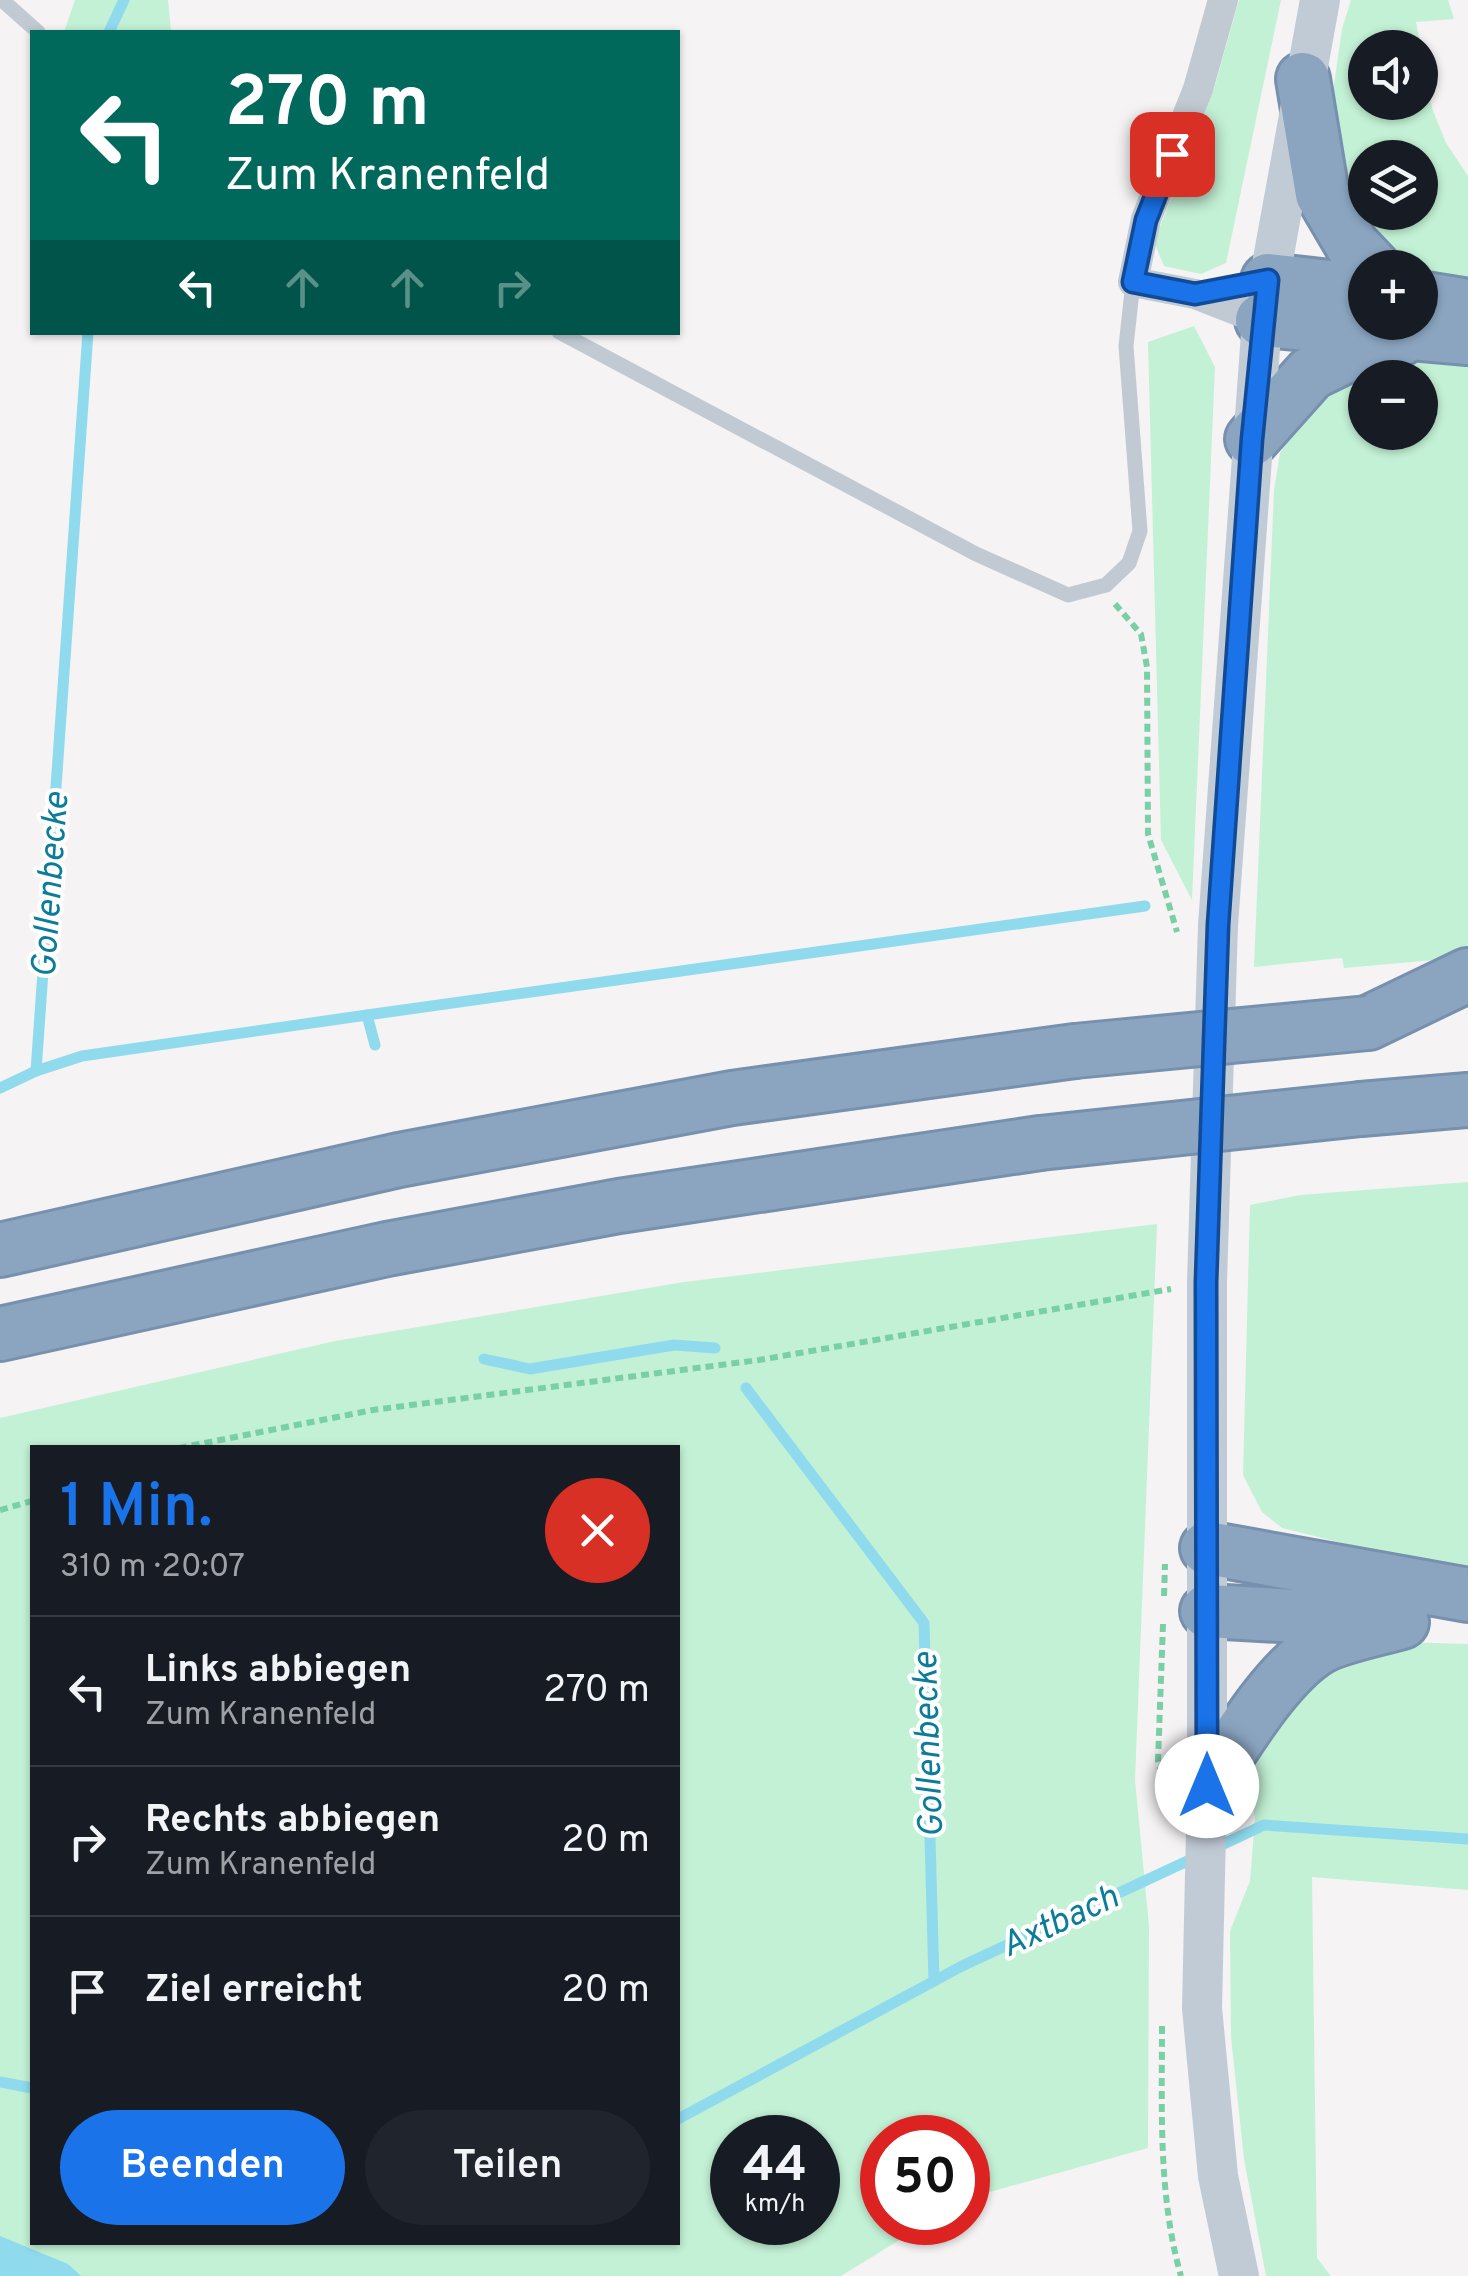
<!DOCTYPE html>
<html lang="de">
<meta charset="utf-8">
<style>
body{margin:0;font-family:Overpass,sans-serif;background:#20242c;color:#f1f3f6;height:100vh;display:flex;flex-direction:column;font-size:38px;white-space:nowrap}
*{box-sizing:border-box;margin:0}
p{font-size:32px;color:#9ea1a6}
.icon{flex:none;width:55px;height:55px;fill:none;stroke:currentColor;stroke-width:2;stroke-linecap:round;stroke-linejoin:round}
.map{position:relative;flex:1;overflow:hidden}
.drawer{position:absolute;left:30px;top:1445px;width:650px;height:800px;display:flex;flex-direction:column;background:#171b24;border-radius:0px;box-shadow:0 2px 8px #0004}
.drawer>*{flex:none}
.top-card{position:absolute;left:30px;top:30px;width:650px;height:305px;border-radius:0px;box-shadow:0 2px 8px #0004;background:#00695c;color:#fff;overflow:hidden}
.buttons{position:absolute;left:1348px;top:30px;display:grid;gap:20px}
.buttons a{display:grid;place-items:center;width:90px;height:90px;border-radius:50%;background:#171b24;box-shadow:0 2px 8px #0004;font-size:50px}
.speed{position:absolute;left:710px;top:2115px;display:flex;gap:20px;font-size:50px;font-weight:700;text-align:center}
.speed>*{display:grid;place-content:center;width:130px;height:130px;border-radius:50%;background:#171b24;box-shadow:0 2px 8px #0004;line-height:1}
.speed small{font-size:25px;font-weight:400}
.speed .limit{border:15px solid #d22;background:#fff;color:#111}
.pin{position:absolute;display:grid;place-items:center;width:85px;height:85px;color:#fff;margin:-42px;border-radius:20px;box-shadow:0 5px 15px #0006}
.me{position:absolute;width:110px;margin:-55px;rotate:0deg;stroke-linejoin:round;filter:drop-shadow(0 0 8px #0008)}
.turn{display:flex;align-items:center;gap:35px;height:210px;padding:0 30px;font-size:45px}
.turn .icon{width:130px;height:130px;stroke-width:2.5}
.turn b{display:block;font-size:70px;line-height:85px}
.lanes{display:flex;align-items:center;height:95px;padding:0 30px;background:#0003;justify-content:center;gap:50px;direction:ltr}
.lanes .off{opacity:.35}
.round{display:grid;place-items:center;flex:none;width:105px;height:105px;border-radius:52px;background:#20242c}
.summary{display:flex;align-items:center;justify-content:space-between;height:170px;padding:0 30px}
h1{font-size:60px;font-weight:600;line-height:75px;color:#1a73e8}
.action{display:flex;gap:20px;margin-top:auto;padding:20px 30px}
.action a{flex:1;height:115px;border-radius:60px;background:#1a73e8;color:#fff;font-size:40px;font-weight:600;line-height:115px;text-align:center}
.action a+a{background:#20242c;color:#f1f3f6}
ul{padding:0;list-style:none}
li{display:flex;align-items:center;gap:30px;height:150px;padding:0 30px;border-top:2px solid #363941}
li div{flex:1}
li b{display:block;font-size:38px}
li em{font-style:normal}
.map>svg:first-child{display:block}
.green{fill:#c3f1d5;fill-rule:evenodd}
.water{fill:#90daee}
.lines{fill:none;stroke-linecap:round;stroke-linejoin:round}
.stream{stroke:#90daee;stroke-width:11}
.motorway-casing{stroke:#7690ad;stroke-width:58}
.path{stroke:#7ad0a6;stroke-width:6;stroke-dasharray:8 5;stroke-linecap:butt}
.service{stroke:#c1cad2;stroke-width:15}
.minor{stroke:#c1cad2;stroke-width:30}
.secondary{stroke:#c1cbd6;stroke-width:40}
.motorway{stroke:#8ba5c1;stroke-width:52}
.motorway-bridge-casing{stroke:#7690ad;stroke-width:58;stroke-linecap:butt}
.motorway-bridge{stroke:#8ba5c1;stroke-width:52}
.route-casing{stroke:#114b97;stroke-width:25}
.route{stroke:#1a73e8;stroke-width:18}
.labels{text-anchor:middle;stroke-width:8;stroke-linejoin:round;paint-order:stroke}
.water-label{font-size:35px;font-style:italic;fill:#0c7c9b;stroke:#fff}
</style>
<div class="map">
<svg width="1468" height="2276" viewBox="0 0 1468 2276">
<rect width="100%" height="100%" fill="#f5f3f3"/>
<g class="green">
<path d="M75,0H168L171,32H64Z"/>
<path d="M1239,0H1281L1226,263L1201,274L1164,266L1154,242L1214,89Z"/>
<path d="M1351,0H1448L1454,19L1416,22L1432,108L1446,143L1468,176V293L1420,278V268L1396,267L1362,235L1328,127L1342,29ZM1365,48H1420V102H1365ZM1365,158H1420V212H1365Z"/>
<path d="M1194,326L1215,367L1192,900L1161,840L1148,342Z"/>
<path d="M1468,358V957L1344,968L1342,958L1254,967L1274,490L1280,453L1301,415L1334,383L1389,361ZM1365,378H1420V432H1365Z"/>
<path d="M1468,1182V1574L1282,1528L1262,1512L1243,1475L1250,1205L1300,1195Z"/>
<path d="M1157,1224L1135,1780L1149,1926L1148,2148L968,2198V2138H882V2222L927,2223L841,2276H0V1418L335,1341L684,1282ZM32,1448H678V2242H32ZM732,2138H818V2222H732Z"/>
<path d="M1400,1642L1468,1644V1890L1312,1877L1317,2258L1331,2276H1266L1244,2159L1231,2037L1230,1931L1250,1881L1255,1819L1246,1769L1321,1666Z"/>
</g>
<path class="water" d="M0,2236L68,2264L81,2276H0Z"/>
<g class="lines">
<g class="stream">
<path d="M109,32L124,0"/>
<path d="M367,1015L1145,906"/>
<path d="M36,1071L88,332"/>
<path d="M0,1088L36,1071L82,1056L367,1015L375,1045"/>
<path d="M484,1359L530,1369L674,1345L715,1348"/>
<path d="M746,1388L924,1623L934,1981"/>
<path d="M1213,1849L1264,1825L1468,1839"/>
<path d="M0,2082L32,2088"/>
<path d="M678,2119L962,1966L1196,1857"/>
</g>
<defs>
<g id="motorway">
<path d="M1303,79L1322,194L1352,245L1374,268"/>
<path d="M1268,280L1365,291"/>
<path d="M1420,298L1468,306"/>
<path d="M1262,320L1468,338"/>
<path d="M1252,439L1311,373L1358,350L1399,340"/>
<path d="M1368,1023L1468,975"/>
<path d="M1361,1109L1468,1100"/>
<path d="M0,1250L399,1160L732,1098L1075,1051"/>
<path d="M0,1334L387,1249L619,1206L1040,1143"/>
<path d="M1207,1548L1468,1595"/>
<path d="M1207,1611L1370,1620"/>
<path d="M1207,1786C1234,1745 1277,1672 1320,1647C1340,1636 1378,1629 1402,1622"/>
</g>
</defs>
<use href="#motorway" class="motorway-casing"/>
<g class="path">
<path d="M1115,604L1141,634L1147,667L1148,834L1177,932"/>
<path d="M179,1448L373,1410L759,1360L1171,1289"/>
<path d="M0,1510L32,1501"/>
<path d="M1164,1596L1165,1564"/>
<path d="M1163,1624L1158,1761L1163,1780"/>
<path d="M1162,2026C1162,2109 1158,2196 1181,2276"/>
</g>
<g class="service">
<path d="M2,0L38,32"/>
<path d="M559,332L976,554L1068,595L1106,585L1129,563L1140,531L1126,346L1133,282"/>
</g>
<path class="minor" d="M1223,0L1198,89L1146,219L1133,282L1195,294L1262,320"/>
<path class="secondary" d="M1239,2276L1218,2176L1202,2008L1207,1786V1282L1218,925L1262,320L1320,0"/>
<use href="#motorway" class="motorway"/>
<defs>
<g id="motorway-bridge">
<path d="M1075,1051L1368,1023"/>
<path d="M1040,1143L1361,1109"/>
</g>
</defs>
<use href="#motorway-bridge" class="motorway-bridge-casing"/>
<use href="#motorway-bridge" class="motorway-bridge"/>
</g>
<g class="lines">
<defs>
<path id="route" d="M1172,154L1146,220L1133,282L1195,294L1268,280L1252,439L1218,925L1206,1282L1207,1786"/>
</defs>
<use href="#route" class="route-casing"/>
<use href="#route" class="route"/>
</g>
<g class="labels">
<g class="water-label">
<text transform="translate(49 885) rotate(-86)" y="12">Gollenbecke</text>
<text transform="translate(927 1745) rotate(-92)" y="12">Gollenbecke</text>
<text transform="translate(1059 1920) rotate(-25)" y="12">Axtbach</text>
</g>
</g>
</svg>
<div class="buttons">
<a><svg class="icon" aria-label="sound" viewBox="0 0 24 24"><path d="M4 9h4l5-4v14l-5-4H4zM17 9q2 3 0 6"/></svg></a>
<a><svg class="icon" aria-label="layers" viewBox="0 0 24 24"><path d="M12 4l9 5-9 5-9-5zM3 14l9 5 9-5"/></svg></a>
<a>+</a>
<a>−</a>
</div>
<div class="speed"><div>44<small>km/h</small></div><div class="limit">50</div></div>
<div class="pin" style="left:1172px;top:154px;background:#d93025"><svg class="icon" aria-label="arrive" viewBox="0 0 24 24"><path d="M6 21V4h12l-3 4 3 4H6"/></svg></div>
<svg class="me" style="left:1207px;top:1786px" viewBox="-20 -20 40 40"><circle r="19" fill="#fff"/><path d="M0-13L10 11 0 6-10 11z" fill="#1a73e8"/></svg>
<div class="top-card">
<div class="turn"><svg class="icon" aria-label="left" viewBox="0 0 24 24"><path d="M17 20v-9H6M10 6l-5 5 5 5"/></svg><div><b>270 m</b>Zum Kranenfeld</div></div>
<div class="lanes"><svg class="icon" aria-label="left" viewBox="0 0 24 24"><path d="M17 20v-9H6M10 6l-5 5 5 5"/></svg><svg class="icon off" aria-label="ahead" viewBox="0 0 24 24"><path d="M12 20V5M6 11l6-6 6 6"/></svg><svg class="icon off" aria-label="ahead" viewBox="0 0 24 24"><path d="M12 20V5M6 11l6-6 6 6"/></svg><svg class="icon off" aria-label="right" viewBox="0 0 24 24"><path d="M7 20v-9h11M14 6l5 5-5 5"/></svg></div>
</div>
<section class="drawer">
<div class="summary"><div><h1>1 Min.</h1><p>310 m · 20:07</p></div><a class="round" style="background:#d93025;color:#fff"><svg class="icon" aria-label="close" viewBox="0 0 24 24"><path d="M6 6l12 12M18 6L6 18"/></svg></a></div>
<ul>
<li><svg class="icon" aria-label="left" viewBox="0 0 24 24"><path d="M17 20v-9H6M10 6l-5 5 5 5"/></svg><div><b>Links abbiegen</b><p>Zum Kranenfeld</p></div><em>270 m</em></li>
<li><svg class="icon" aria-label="right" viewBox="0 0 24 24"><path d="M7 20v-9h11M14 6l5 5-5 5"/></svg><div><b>Rechts abbiegen</b><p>Zum Kranenfeld</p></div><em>20 m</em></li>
<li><svg class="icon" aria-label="arrive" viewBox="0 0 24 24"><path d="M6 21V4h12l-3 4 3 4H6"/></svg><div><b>Ziel erreicht</b></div><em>20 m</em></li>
</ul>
<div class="action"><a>Beenden</a><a>Teilen</a></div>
</section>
</div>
